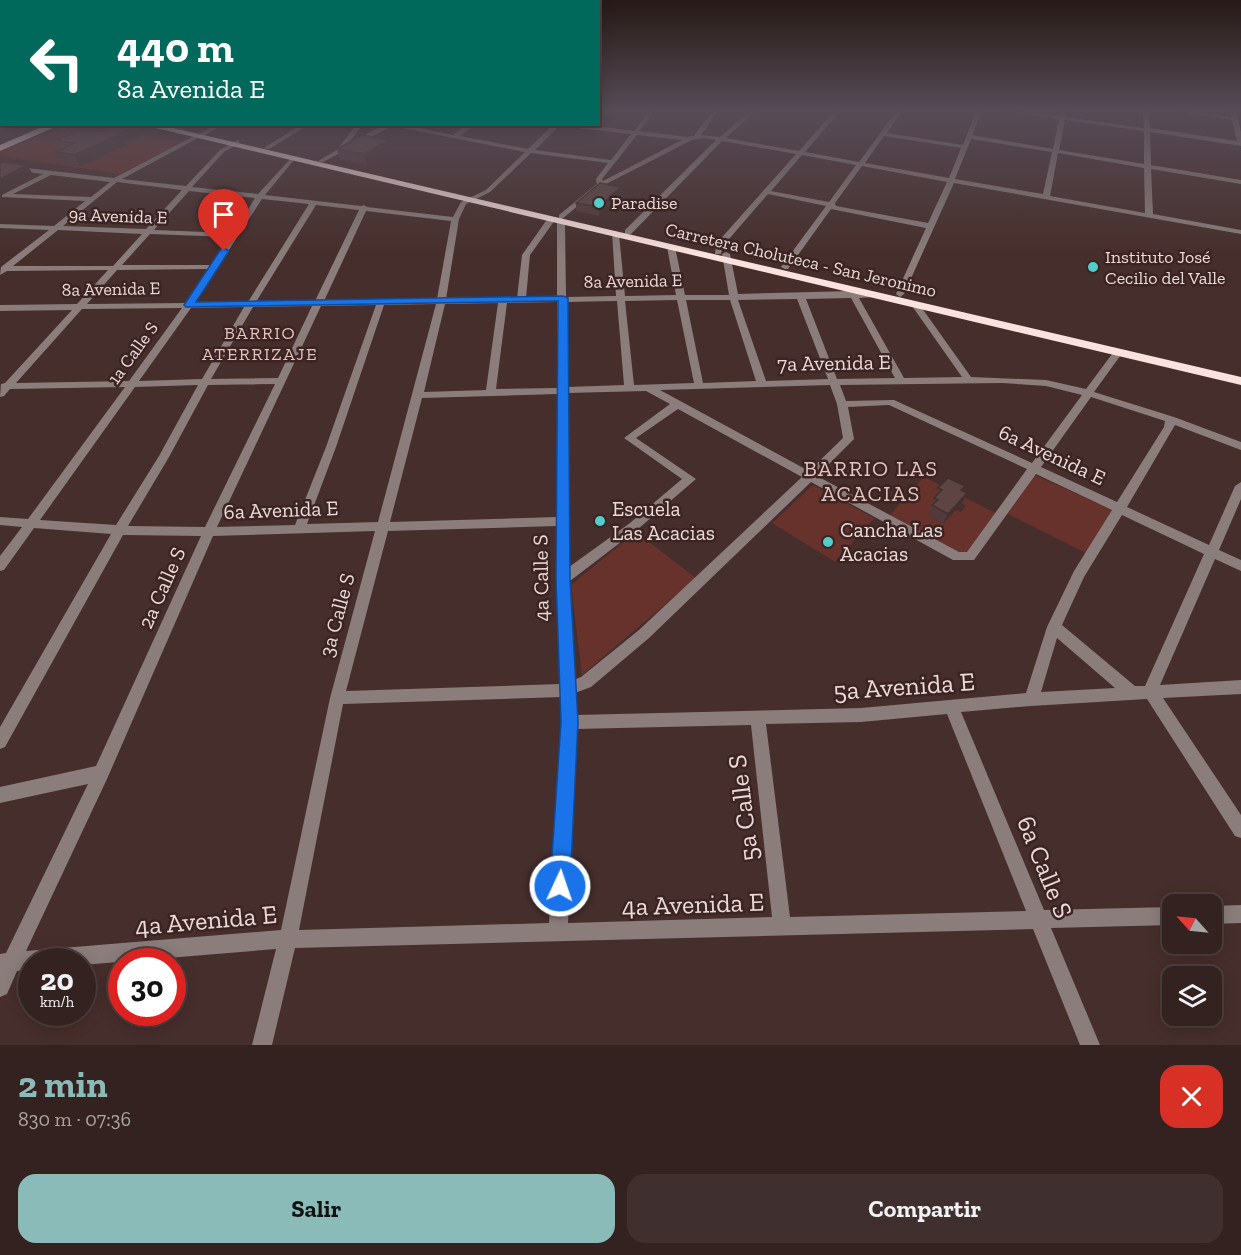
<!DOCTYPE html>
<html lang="es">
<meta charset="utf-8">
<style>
body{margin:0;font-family:"Zilla Slab",serif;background:#3f2f2e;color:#f1f3f6;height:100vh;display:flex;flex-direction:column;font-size:22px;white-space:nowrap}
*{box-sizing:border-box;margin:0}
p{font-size:20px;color:#a9a4a5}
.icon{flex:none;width:33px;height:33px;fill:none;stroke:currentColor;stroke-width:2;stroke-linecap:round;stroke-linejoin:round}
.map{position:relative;height:1045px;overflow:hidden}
.drawer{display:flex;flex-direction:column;background:#342221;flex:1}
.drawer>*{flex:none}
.top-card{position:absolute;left:0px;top:0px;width:600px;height:126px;box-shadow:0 3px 15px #0003,0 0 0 2px #4e3f3f;background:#00695c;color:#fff;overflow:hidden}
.needle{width:39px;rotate:297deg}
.controls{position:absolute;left:1162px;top:894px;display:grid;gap:12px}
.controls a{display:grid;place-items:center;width:60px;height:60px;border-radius:12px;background:#342221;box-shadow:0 3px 15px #0003,0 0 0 2px #4e3f3f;font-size:30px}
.speed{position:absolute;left:18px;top:948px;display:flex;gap:12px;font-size:30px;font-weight:700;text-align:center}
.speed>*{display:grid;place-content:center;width:78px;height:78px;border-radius:50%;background:#342221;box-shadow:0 3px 15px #0003,0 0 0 2px #4e3f3f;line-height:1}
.speed small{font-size:15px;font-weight:400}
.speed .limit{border:9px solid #d22;background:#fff;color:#111}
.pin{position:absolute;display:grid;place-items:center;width:51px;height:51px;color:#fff;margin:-62px -26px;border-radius:50% 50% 50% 0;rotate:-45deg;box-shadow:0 0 6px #0007}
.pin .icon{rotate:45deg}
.me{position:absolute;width:66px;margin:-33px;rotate:3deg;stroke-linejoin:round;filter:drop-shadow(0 0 4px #0008)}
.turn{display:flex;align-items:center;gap:21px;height:126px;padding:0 18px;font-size:27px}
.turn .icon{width:78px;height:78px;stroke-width:2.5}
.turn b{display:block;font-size:42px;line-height:51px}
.round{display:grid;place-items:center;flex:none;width:63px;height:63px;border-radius:18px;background:#3f2f2e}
.headline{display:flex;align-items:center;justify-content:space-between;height:102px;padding:0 18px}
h1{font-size:36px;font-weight:700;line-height:45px;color:#8bbbb9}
.cta{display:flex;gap:12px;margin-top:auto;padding:12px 18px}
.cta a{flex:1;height:69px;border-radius:18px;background:#8bbbb9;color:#111;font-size:24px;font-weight:700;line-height:69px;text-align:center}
.cta a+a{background:#3f2f2e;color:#f1f3f6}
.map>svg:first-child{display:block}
.green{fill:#67312c}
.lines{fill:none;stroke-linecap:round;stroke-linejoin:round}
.street{fill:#8a7d7c;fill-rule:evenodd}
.highway{fill:#fce2df;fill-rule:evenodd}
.wall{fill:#513a39}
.shaded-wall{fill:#42302e}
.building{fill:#5e4442;stroke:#42302e;stroke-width:1.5}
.route{fill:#1a73e8;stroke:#114b97;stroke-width:1.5}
.poi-dot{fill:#53cdcb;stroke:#3b2422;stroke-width:2}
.labels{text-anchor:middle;stroke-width:5;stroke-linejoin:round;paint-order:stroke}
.far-poi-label{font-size:18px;fill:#eadad8;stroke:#3b2422;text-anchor:start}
.far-street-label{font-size:18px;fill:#eadad8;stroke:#3b2422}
.far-neighbourhood-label{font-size:18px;letter-spacing:1.5px;fill:#e2c3bf;stroke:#3b2422}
.street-label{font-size:21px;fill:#eadad8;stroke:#3b2422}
.poi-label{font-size:21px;fill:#eadad8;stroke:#3b2422;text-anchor:start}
.neighbourhood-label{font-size:22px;letter-spacing:1.5px;fill:#e2c3bf;stroke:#3b2422}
.near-street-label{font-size:26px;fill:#eadad8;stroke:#3b2422}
</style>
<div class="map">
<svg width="1241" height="1045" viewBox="0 0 1241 1045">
<rect width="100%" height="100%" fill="#462e2c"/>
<g class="green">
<path d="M68,125L184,141L120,174L0,156V152Z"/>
<path d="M1035,475L1112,510L1086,553L1008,514Z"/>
<path d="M924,477L944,487L934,497L939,501L930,508L933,510H956L961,512L966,506L956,500L960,495L997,514L971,550L963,554L888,517Z"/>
<path d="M813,485L874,518L835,562L772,523Z"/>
<path d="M636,532L696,578L582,675L571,585Z"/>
</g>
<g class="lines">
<g class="street">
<path d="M651,109H657L639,131L687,137L694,136L714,109H720L701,135L720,137L752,109H758L726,138L799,151L836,109H842L805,152L859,162L898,109H904L887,133L963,145L977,109H983L972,135L1053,149L1059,119L999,111L996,109L1060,116L1061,109H1067L1065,117L1144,128L1143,109H1149L1150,128L1237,141L1232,120L1162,109H1175L1231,117L1229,109H1235L1241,132V146L1150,132L1151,165L1241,180V184L1151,169L1153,214L1241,230V234L954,183L904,294L900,297L896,294L926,228L831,209L788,269H785L781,267L826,206L768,194L723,246L721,254H715L716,244L796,154L722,141L631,234H625V230L716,140L704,138L692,140L602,186L562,219H559V215L597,184L596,179L608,163L531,153L490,192L466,204L459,219L446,299L517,298L522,255L548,218H551L555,220L530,255L526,298L557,297V222L561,220L565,222L566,297L616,296L612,232L619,234L625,296L676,295L667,247L671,245L675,247L685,295H729L722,254L726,252L730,254L738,294L853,291L873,293V297L859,298L904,378L962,377L912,306L916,303L919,304L971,377L1046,380L1086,389L1115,350L1118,349L1123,352L1094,392L1174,417L1241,442V450L1175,425L1127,507L1209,545L1235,486L1241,482V499L1219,550L1241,560V571L1215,559L1160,685L1241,680V694L1163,698L1241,815V838L1235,836L1147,699L1031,706L961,712L1044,910L1173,907V925L1051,928L1100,1045H1080L1033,929L295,948L272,1045H252L276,949L82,965V962H32V970L17,971L7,994L0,997V954L6,953L88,784L0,803V787L96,766L201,536L123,535L5,747L0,749V727L111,534L34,528L4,570L0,571V556L22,527L0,525V517L28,519L125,387L10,389L4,396L0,397L1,384L5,383L72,310L0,311V305L77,304L108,270L7,271L0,275L1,267L49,230L0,228V224L54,226L85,201L2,197V195L43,174L0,169V165L114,178L196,135L198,138L122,179L186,186L220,150L238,140L240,143L224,152L192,187L258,194L292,157L294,158V160L265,195L361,206L364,205L367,207L453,217L461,202L486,190L525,152L392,126L323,162L318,161L340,148L339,147L357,124H363L347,145L385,124H400L453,135L468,124H476L460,136L528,149L554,124H579L634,131ZM1065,120L1144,131V164L1059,150ZM559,126L631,134L611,160L535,150ZM637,135L682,140L603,181L602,179ZM884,136L961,148L949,178L865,163ZM971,139L1052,152L1043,194L955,179ZM1058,153L1144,168L1145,213L1050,196ZM802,155L856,165L829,202L771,191ZM862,166L947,182L928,223L836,206L835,203ZM51,175L110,182L91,197L13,194ZM117,182L182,190L146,229L63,226ZM189,191L255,198L233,233L154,230ZM262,199L309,204L248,302H195ZM316,205L359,210L315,301L256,302ZM366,211L451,221L437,299L324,301ZM58,230L142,234L113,266H13ZM150,234L230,237L211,265H122ZM208,269L186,303L87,304L117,270ZM851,298L895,378L837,379L806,299ZM797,299L828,379L766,381L738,300ZM677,300L694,383L634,385L625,301ZM686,300H730L756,381L703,383ZM617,301L624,385L567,387L566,302ZM557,302V388L496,389L507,303ZM498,303L486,390L424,392L445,304ZM436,304L378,522L307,524L336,447L384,305ZM376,305L326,447L295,525L217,527L321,306ZM312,306L278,378L211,379L253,307ZM244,307L202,379L139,381L191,308ZM182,308L129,381L16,383L82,309ZM1002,383L1046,386L1082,395L1032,463L894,400L846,401L840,385ZM275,384L205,527L128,526L169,457L208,385ZM198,385L159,456L116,525L40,520L135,387ZM830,385L837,404L843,438L809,471L660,390ZM646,391L670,404L624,438L682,479L630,523L569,567L567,393ZM557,394V517L390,522L422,398ZM1091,397L1165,421L1164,427L1117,502L1041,467ZM889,405L1027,469L967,552H959L817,476L854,439L848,407ZM678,409L802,477L639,630L581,677L574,680L570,581L638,529L696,479L636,438ZM1036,474L1112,510L1074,571L1047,627L1026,693L861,708L576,715L575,693L591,687L649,638L811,482L953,560H974ZM1122,515L1204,554L1145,686H1135L1062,625L1084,577ZM557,526L560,684L346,691L388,531ZM375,531L330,698L281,930L26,951L107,779L213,536ZM1057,638L1115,688L1041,692ZM561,697V722L549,923L299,930L343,704ZM947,714L1026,911L790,917L766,724L861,722ZM751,725L772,917L568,923L576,729Z"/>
<path d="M216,124H224L205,135L200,134Z"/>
<path d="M302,124H310L269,149L264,148Z"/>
<path d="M1241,905V923L1212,924V906Z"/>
</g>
<g class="highway">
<path d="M49,124H62L0,151V145Z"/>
<path d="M139,124H156L1241,377V385Z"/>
</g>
</g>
<g class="wall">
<path d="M136,125L141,136L126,143L127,145L80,166L62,163L56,152L61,150L56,140Z"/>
<path d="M337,149L391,151L367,165L340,160Z"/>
<path d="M621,196L599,216L576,211V203Z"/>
<path d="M938,488L962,491L967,493L962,503L943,524L928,515Z"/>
</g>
<g class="shaded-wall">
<path d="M136,125L141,136L126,143L127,145L80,166L74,155Z"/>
<path d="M389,140L391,151L367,165L364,154Z"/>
<path d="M27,165L34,176L0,194V179Z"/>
<path d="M621,187V196L599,216L598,207Z"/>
<path d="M967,493L962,503L943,524L948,514Z"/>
</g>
<g class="building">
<path d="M116,124L136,125L118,134H122L74,155L56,152L75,143L56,140L83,129L101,131Z"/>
<path d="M362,135L389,140L364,154L337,149Z"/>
<path d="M2,162L27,165L0,179V163Z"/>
<path d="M600,183L621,187L598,207L576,203Z"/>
<path d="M948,478L965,486L961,490L967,493L948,514L932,505L938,500L934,498L942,490L938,488Z"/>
</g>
<linearGradient id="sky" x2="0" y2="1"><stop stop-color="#261918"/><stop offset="0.43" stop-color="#574c56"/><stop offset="1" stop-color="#574c56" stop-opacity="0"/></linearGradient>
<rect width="1241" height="255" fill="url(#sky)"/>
<path class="route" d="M224,248L229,251L196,302L563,296L568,298L570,579L578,722L570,886L567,893L560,896L553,893L550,886L561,722L556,579L558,301L186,307L184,305L221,249Z"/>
<g class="poi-dot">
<circle cx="599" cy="203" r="6"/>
<circle cx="1093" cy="267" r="6"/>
<circle cx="600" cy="521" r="6"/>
<circle cx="828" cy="542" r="6"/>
</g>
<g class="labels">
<g class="far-poi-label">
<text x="611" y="209">Paradise</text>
<text x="1105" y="263">Instituto José<tspan x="1105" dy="21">Cecilio del Valle</tspan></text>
</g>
<g class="far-street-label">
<text transform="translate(118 216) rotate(2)" y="6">9a Avenida E</text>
<text transform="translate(801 260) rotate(13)" y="6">Carretera Choluteca - San Jeronimo</text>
<text transform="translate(633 281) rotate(-1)" y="6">8a Avenida E</text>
<text transform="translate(111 289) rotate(-1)" y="6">8a Avenida E</text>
<text transform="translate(133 353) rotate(-54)" y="6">1a Calle S</text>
</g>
<g class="far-neighbourhood-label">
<text x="260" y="339">BARRIO<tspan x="260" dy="21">ATERRIZAJE</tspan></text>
</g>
<g class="street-label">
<text transform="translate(834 363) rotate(-1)" y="7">7a Avenida E</text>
<text transform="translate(1052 455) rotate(25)" y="7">6a Avenida E</text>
<text transform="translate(281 510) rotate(-2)" y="7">6a Avenida E</text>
<text transform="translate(541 578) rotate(-91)" y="7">4a Calle S</text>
<text transform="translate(162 588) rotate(-66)" y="7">2a Calle S</text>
<text transform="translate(337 615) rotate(-75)" y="7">3a Calle S</text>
</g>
<g class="poi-label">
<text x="612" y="516">Escuela<tspan x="612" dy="24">Las Acacias</tspan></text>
<text x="840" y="537">Cancha Las<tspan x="840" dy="24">Acacias</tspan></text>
</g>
<g class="neighbourhood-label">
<text x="871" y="476">BARRIO LAS<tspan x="871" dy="25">ACACIAS</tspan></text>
</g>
<g class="near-street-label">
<text transform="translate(904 686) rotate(-4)" y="9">5a Avenida E</text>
<text transform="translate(743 808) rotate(-97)" y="9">5a Calle S</text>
<text transform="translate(1045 867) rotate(68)" y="9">6a Calle S</text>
<text transform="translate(693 904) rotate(-2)" y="9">4a Avenida E</text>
<text transform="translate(206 920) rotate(-5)" y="9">4a Avenida E</text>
</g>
</g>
</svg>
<div class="controls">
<a><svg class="needle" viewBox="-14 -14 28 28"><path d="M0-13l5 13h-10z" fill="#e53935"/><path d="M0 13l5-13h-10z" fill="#a9a4a5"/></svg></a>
<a><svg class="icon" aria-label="layers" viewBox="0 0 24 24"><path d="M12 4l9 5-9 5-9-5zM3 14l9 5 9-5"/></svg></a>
</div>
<div class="speed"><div>20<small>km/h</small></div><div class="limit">30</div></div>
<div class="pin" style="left:224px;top:251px;background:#d93025"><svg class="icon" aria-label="arrive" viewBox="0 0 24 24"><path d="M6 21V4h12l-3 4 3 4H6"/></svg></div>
<svg class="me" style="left:560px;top:886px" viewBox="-20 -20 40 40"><circle r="17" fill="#1a73e8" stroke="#fff" stroke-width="3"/><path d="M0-11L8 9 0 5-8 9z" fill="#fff"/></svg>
<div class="top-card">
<div class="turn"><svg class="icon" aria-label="left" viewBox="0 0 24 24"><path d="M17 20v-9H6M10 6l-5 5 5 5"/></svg><div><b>440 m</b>8a Avenida E</div></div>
</div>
</div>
<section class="drawer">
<div class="headline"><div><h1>2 min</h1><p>830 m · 07:36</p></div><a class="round" style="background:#d93025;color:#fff"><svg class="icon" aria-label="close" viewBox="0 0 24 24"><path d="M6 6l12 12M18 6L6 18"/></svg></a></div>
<div class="cta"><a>Salir</a><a>Compartir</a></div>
</section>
